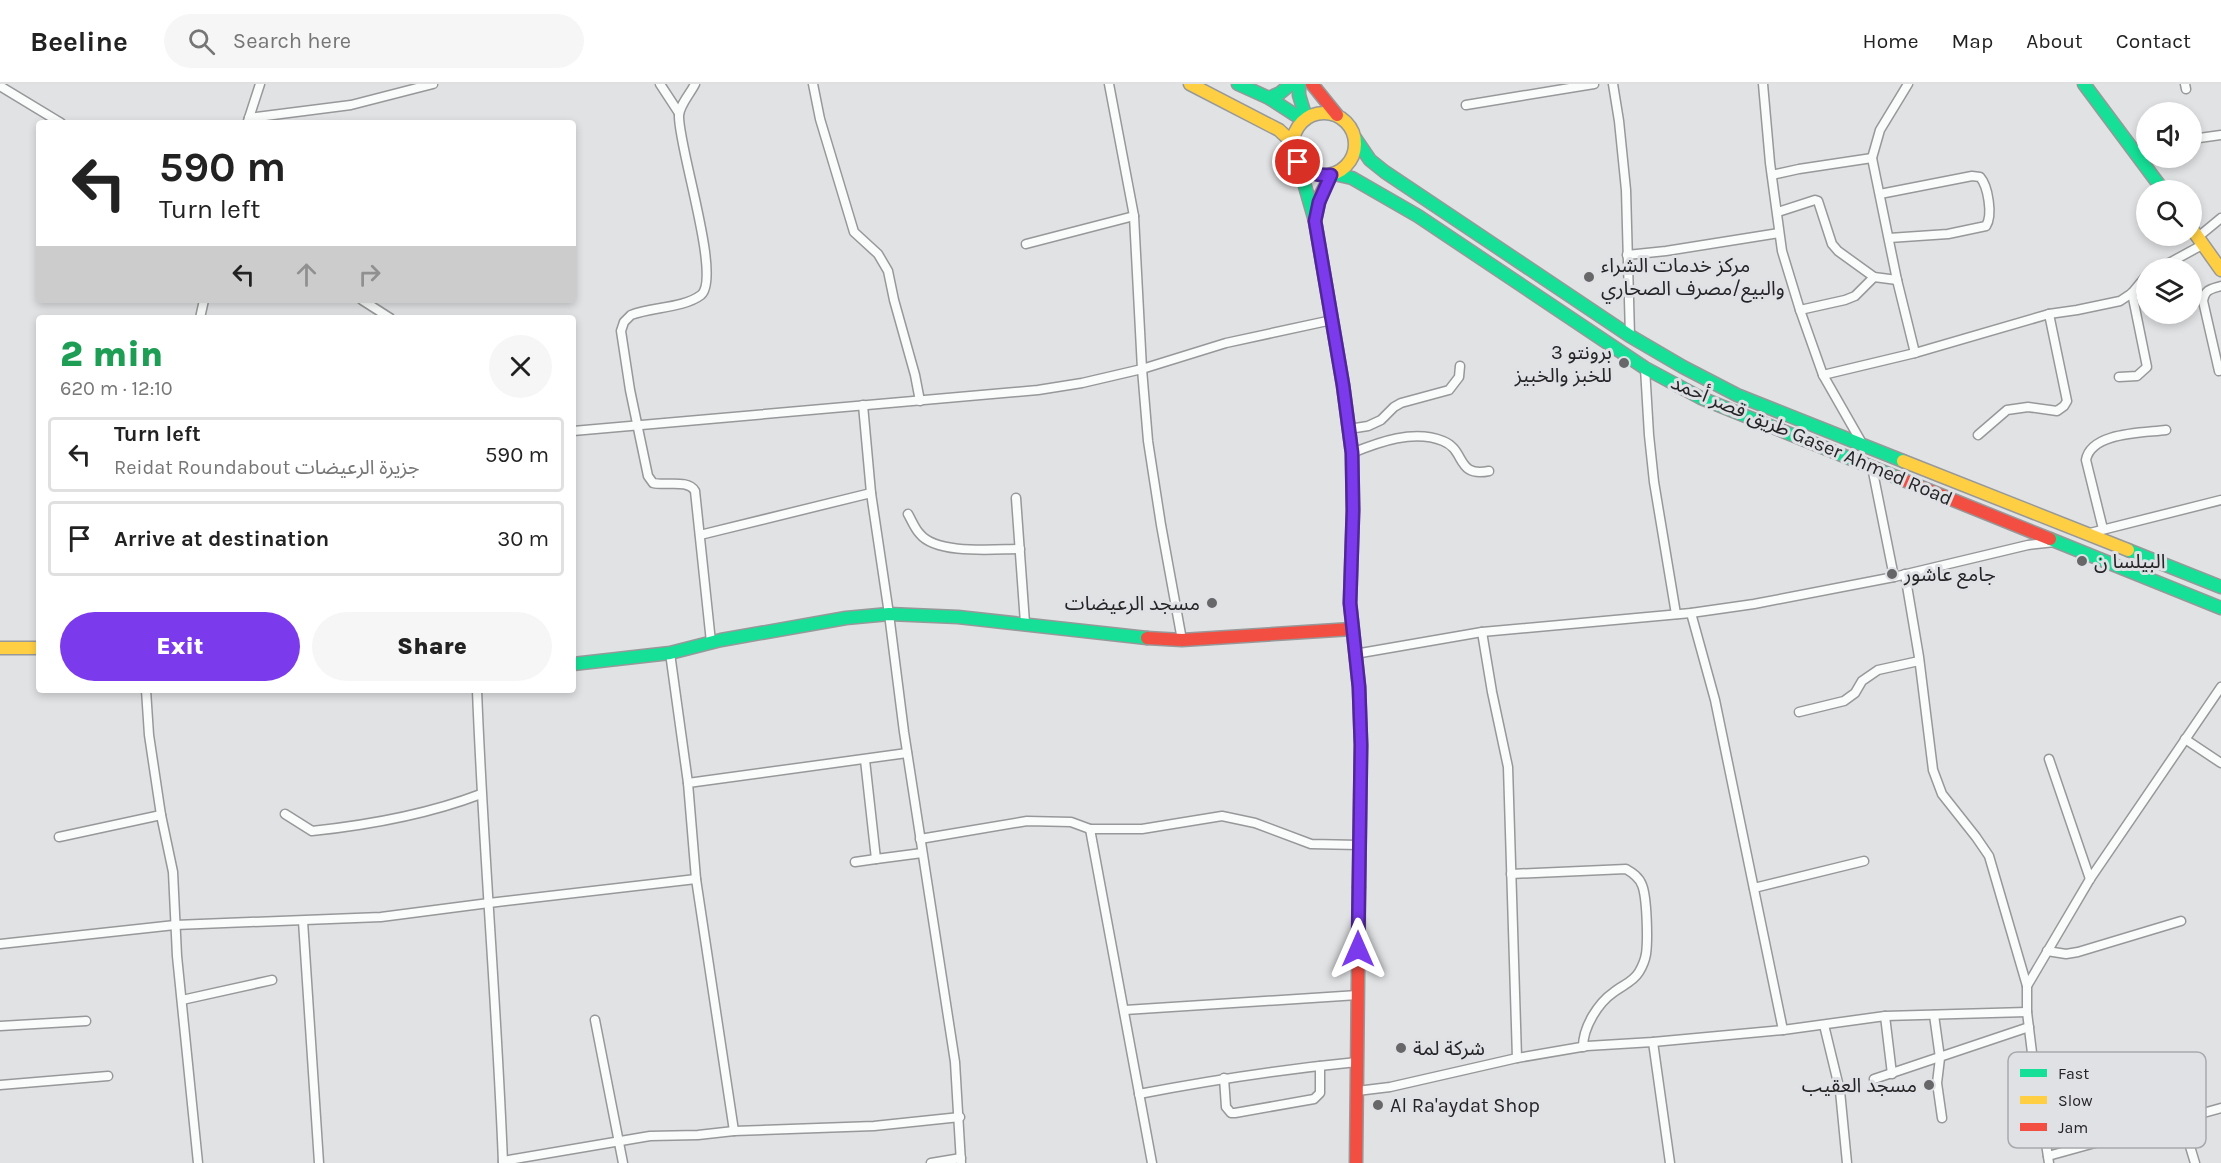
<!DOCTYPE html>
<meta charset="utf-8">
<style>
body{margin:0;font-family:Karla,"Noto Sans Arabic",sans-serif;background:#f6f6f6;color:#222;height:100vh;display:flex;flex-direction:column;font-size:22px;white-space:nowrap}
*{box-sizing:border-box;margin:0}
p{font-size:20px;color:#767676}
.icon{flex:none;width:33px;height:33px;fill:none;stroke:currentColor;stroke-width:2;stroke-linecap:round;stroke-linejoin:round}
.map{position:relative;flex:1;overflow:hidden}
.side{position:absolute;left:36px;top:231px;width:540px;height:378px;display:flex;flex-direction:column;background:#fff;border-radius:6px;box-shadow:0 3px 9px #0003}
.side>*{flex:none}
.banner{position:absolute;left:36px;top:36px;width:540px;height:183px;border-radius:6px;box-shadow:0 3px 9px #0003;background:#fff;color:#222;overflow:hidden}
.buttons{position:absolute;left:2136px;top:18px;display:grid;gap:12px}
.buttons a{display:grid;place-items:center;width:66px;height:66px;border-radius:50%;background:#fff;box-shadow:0 3px 9px #0003;font-size:30px}
.pin{position:absolute;display:grid;place-items:center;width:51px;height:51px;color:#fff;margin:-26px;border:3px solid #fff;border-radius:50%;box-shadow:0 2px 6px #0007}
.me{position:absolute;width:66px;margin:-33px;rotate:0deg;stroke-linejoin:round;filter:drop-shadow(0 0 4px #0008)}
.turn{display:flex;align-items:center;gap:21px;height:126px;padding:0 24px;font-size:27px}
.turn .icon{width:78px;height:78px;stroke-width:2.5}
.turn b{display:block;font-size:42px;line-height:51px}
.lanes{display:flex;align-items:center;height:57px;padding:0 24px;background:#0003;justify-content:center;gap:30px;direction:ltr}
.lanes .off{opacity:.35}
.round{display:grid;place-items:center;flex:none;width:63px;height:63px;border-radius:32px;background:#f6f6f6}
.overview{display:flex;align-items:center;justify-content:space-between;height:102px;padding:0 24px}
h1{font-size:36px;font-weight:800;line-height:45px;color:#1e9e55}
.action{display:flex;gap:12px;margin-top:auto;padding:12px 24px}
.action a{flex:1;height:69px;border-radius:36px;background:#7c3aed;color:#fff;font-size:24px;font-weight:800;line-height:69px;text-align:center}
.action a+a{background:#f6f6f6;color:#222}
ul{padding:0;list-style:none}
li{display:flex;align-items:center;gap:18px;height:75px;margin:0 12px 9px;padding:0 12px;border:3px solid #e0e0e0;border-radius:6px}
li div{flex:1}
li b{display:block;font-size:22px}
li em{font-style:normal}
header{display:flex;align-items:center;gap:36px;box-sizing:border-box;height:84px;padding:0 30px;background:#fff;border-bottom:2px solid #e0e0e0}
header strong{font-size:28px}
nav{display:flex;gap:33px;margin-inline-start:auto;font-size:21px}
.search{width:420px;height:54px;background:#f6f6f6;display:flex;align-items:center;gap:15px;box-sizing:border-box;padding:0 21px;border-radius:33px;color:#767676;font-size:22px}
.map>svg:first-child{display:block}
.lines{fill:none;stroke-linecap:round;stroke-linejoin:round}
.street-casing{stroke:#979899;stroke-width:11}
.fast-casing{stroke:#979899;stroke-width:15}
.slow-casing{stroke:#979899;stroke-width:15}
.jam-casing{stroke:#979899;stroke-width:15}
.street{stroke:#fafbfb;stroke-width:8}
.fast{stroke:#16e098;stroke-width:12}
.slow{stroke:#ffcf43;stroke-width:12}
.jam{stroke:#f24e42;stroke-width:12}
.route-casing{stroke:#51269a;stroke-width:15}
.route{stroke:#7c3aed;stroke-width:10}
.poi-dot{fill:#676769;stroke:#e0e1e5;stroke-width:2}
.labels{text-anchor:middle;stroke-width:6;stroke-linejoin:round;paint-order:stroke}
.poi-label{font-size:20px;fill:#252527;stroke:#e0e1e5;text-anchor:start}
.street-label{font-size:20px;fill:#252527;stroke:#e0e1e5}
.key{fill:#e0e1e5;stroke:#a8a9ac;stroke-width:1.5}
.key-label{font-size:16px;fill:#252527}
</style>
<header>
<strong>Beeline</strong>
<div class="search"><svg class="icon" aria-label="search" viewBox="0 0 24 24"><circle cx="10" cy="10" r="6"/><path d="M15 15l6 6"/></svg>Search here</div>
<nav><a>Home</a><a>Map</a><a>About</a><a>Contact</a></nav>
</header>
<div class="map">
<svg width="2221" height="1079" viewBox="0 0 2221 1079">
<rect width="100%" height="100%" fill="#e1e2e4"/>
<g class="lines">
<defs>
<g id="street">
<path d="M660,0L679,29"/>
<path d="M695,0C690,10 679,22 679,32C678,62 722,194 701,211C684,224 651,223 631,231L624,238L621,247L630,306L648,392L653,399C666,402 688,395 695,407L711,558"/>
<path d="M813,0L820,35L854,148L878,170L888,187L894,216L915,291L920,317"/>
<path d="M1109,0L1134,132L1142,285L1148,357L1161,441L1182,556"/>
<path d="M1613,0L1619,37L1626,106L1630,252"/>
<path d="M1763,0L1770,79L1782,167L1800,226L1823,291L1863,361"/>
<path d="M1908,0L1880,46L1872,74L1897,196L1915,269"/>
<path d="M2185,0L2186,5"/>
<path d="M0,2L61,39"/>
<path d="M1466,21L1594,0"/>
<path d="M249,34L351,21L433,0"/>
<path d="M248,37L260,0"/>
<path d="M2192,55L2221,51"/>
<path d="M2134,68L2146,63"/>
<path d="M1772,91L1799,85L1872,74"/>
<path d="M1880,110L1972,92L1980,93C1988,102 1993,131 1986,142L1948,150L1889,154"/>
<path d="M1778,128L1815,116L1818,117L1832,160L1838,167L1874,193L1897,196"/>
<path d="M2198,153L2221,134"/>
<path d="M1026,160L1134,132"/>
<path d="M1627,171L1666,167L1779,149"/>
<path d="M2160,184L2202,161"/>
<path d="M362,216L390,234"/>
<path d="M1800,226L1845,216L1855,212L1874,193"/>
<path d="M200,234L204,216"/>
<path d="M1645,284L1649,351L1654,398L1676,530"/>
<path d="M2219,287L2203,217C2205,205 2211,205 2221,202"/>
<path d="M1823,291L1915,269L2049,230L2077,226L2120,217L2132,209L2146,192"/>
<path d="M2119,293L2137,292L2147,283L2132,209"/>
<path d="M863,321L871,409L889,530L904,648L955,978L961,1079"/>
<path d="M1349,345L1368,342L1381,336L1394,323L1401,319L1449,306L1459,293L1460,282"/>
<path d="M573,347L1038,306L1082,299L1142,285L1226,259L1332,236"/>
<path d="M1978,351L2007,326L2028,323L2057,327L2064,322L2067,317L2049,230"/>
<path d="M1352,369C1379,358 1414,345 1443,357C1466,366 1456,394 1489,387"/>
<path d="M1872,383L1894,493"/>
<path d="M1016,414L1025,539"/>
<path d="M908,430C912,437 915,445 920,450C937,471 995,465 1020,465"/>
<path d="M2103,445L2086,376C2091,348 2143,349 2166,346"/>
<path d="M2086,450L2221,416"/>
<path d="M700,451L871,409"/>
<path d="M1905,490L1919,573L1933,686L1942,710L1976,753L1989,772L2027,902"/>
<path d="M1691,529L1715,616L1783,946"/>
<path d="M1482,548L1492,608L1508,683L1517,974"/>
<path d="M670,569L688,699L696,795L734,1047"/>
<path d="M1355,570L1482,548L1691,529L1754,520L1894,493L2028,461L2055,458"/>
<path d="M146,606L149,651L161,731L173,788L177,872L198,1079"/>
<path d="M477,606C483,764 497,921 503,1079"/>
<path d="M1799,628L1844,617L1855,609L1862,597L1878,586L1919,577"/>
<path d="M2185,655L2221,679"/>
<path d="M2049,675L2090,795"/>
<path d="M865,676L876,775L922,769"/>
<path d="M688,699L907,669"/>
<path d="M285,730L312,747C369,741 426,731 481,710"/>
<path d="M1090,745L1152,1079"/>
<path d="M59,753L161,731"/>
<path d="M920,755L1027,737L1071,738L1090,745H1142L1222,732L1255,739L1311,760L1359,761"/>
<path d="M855,778L876,775"/>
<path d="M1511,790L1626,785C1633,789 1639,793 1642,801C1647,813 1648,856 1646,870C1645,876 1642,883 1639,888C1633,898 1623,901 1614,908C1598,919 1583,943 1583,963"/>
<path d="M1754,804L1864,777"/>
<path d="M303,837L319,1079"/>
<path d="M0,860L175,841L381,833L489,819L696,795"/>
<path d="M2047,867L2066,870L2078,868L2181,837"/>
<path d="M182,916L272,896"/>
<path d="M1125,926L1358,911"/>
<path d="M1934,931L1940,974L1937,999L1942,1034"/>
<path d="M1885,932L1892,990"/>
<path d="M595,936L623,1079"/>
<path d="M1824,941L1840,1007L1847,1079"/>
<path d="M0,942L86,937"/>
<path d="M1653,958L1670,1079"/>
<path d="M1224,994L1226,1023L1231,1029H1235L1314,1015L1320,1009V982"/>
<path d="M1874,995L2029,943"/>
<path d="M0,1001L108,992"/>
<path d="M1357,1007L1390,1003L1517,974L1587,962L1653,958L1783,946L1885,932L2027,928"/>
<path d="M1139,1010C1212,996 1284,985 1357,978"/>
<path d="M2182,1036L2195,1079"/>
<path d="M2048,1072L2221,1024"/>
<path d="M503,1077L650,1052L698,1051L734,1047L874,1042L960,1033"/>
<path d="M931,1079L961,1074"/>
<path d="M2049,1079L2033,977L2027,928V902L2090,795L2221,603"/>
</g>
<g id="fast">
<path d="M1238,0L1269,14L1303,36"/>
<path d="M1299,0V11L1306,34"/>
<path d="M2084,0L2163,106"/>
<path d="M1269,14L1280,9L1291,0"/>
<path d="M1355,54L1370,76L1385,88L1630,252L1683,283L1737,311L1903,377"/>
<path d="M1298,78L1315,137L1343,301L1352,369L1353,426L1350,519L1359,603L1361,661L1359,803"/>
<path d="M1334,90L1352,94L1418,132L1645,284L1701,314L1896,393"/>
<path d="M2050,455L2221,524"/>
<path d="M2128,466L2221,503"/>
<path d="M573,580L670,569L721,556L846,534L889,530L958,533L1147,554"/>
</g>
<g id="slow">
<path d="M1190,0L1279,46L1292,58"/>
<circle cx="1324" cy="60" r="31"/>
<path d="M1315,136L1321,110L1331,91"/>
<path d="M2192,145L2221,186"/>
<path d="M1903,377L2128,466"/>
<path d="M0,564H39"/>
</g>
<g id="jam">
<path d="M1312,0L1337,31"/>
<path d="M1896,393L2050,455"/>
<path d="M1147,554L1182,556L1352,545"/>
<path d="M1356,1079L1359,803"/>
</g>
</defs>
<use href="#street" class="street-casing"/>
<use href="#fast" class="fast-casing"/>
<use href="#slow" class="slow-casing"/>
<use href="#jam" class="jam-casing"/>
<use href="#street" class="street"/>
<use href="#fast" class="fast"/>
<use href="#slow" class="slow"/>
<use href="#jam" class="jam"/>
</g>
<g class="lines">
<defs>
<path id="route" d="M1298,78C1307,89 1317,92 1331,91L1319,118L1315,137L1343,301L1352,369L1353,426L1350,519L1359,603L1361,661L1358,865"/>
</defs>
<use href="#route" class="route-casing"/>
<use href="#route" class="route"/>
</g>
<g class="poi-dot">
<circle cx="1589" cy="193" r="6"/>
<circle cx="1624" cy="279" r="6"/>
<circle cx="2082" cy="477" r="6"/>
<circle cx="1892" cy="490" r="6"/>
<circle cx="1212" cy="519" r="6"/>
<circle cx="1401" cy="964" r="6"/>
<circle cx="1929" cy="1001" r="6"/>
<circle cx="1378" cy="1021" r="6"/>
</g>
<g class="labels">
<g class="poi-label">
<text x="1601" y="188">مركز خدمات الشراء<tspan x="1601" dy="23">والبيع/مصرف الصحاري</tspan></text>
<text x="1612" y="275" text-anchor="end">برونتو 3<tspan x="1612" dy="23">للخبز والخبيز</tspan></text>
<text x="2094" y="484">البيلسا ن</text>
<text x="1904" y="497">جامع عاشور</text>
<text x="1200" y="526" text-anchor="end">مسجد الرعيضات</text>
<text x="1413" y="971">شركة لمة</text>
<text x="1917" y="1008" text-anchor="end">مسجد العقيب</text>
<text x="1390" y="1028">Al Ra'aydat Shop</text>
</g>
<g class="street-label">
<text transform="translate(1812 356) rotate(23)" y="7">طريق قصر أحمد Gaser Ahmed Road</text>
</g>
</g>
<rect x="2008" y="968" width="198" height="96" rx="9" class="key"/>
<rect x="2020" y="985" width="27" height="8" fill="#16e098"/>
<rect x="2020" y="1012" width="27" height="8" fill="#ffcf43"/>
<rect x="2020" y="1039" width="27" height="8" fill="#f24e42"/>
<g class="key-label">
<text x="2058" y="995">Fast</text>
<text x="2058" y="1022">Slow</text>
<text x="2058" y="1049">Jam</text>
</g>
</svg>
<div class="buttons">
<a><svg class="icon" aria-label="sound" viewBox="0 0 24 24"><path d="M4 9h4l5-4v14l-5-4H4zM17 9q2 3 0 6"/></svg></a>
<a><svg class="icon" aria-label="search" viewBox="0 0 24 24"><circle cx="10" cy="10" r="6"/><path d="M15 15l6 6"/></svg></a>
<a><svg class="icon" aria-label="layers" viewBox="0 0 24 24"><path d="M12 4l9 5-9 5-9-5zM3 14l9 5 9-5"/></svg></a>
</div>
<div class="pin" style="left:1298px;top:78px;background:#d93025"><svg class="icon" aria-label="arrive" viewBox="0 0 24 24"><path d="M6 21V4h12l-3 4 3 4H6"/></svg></div>
<svg class="me" style="left:1358px;top:865px" viewBox="-20 -20 40 40"><path d="M0-17L14 15 0 8-14 15z" fill="#7c3aed" stroke="#fff" stroke-width="4"/></svg>
<div class="banner">
<div class="turn"><svg class="icon" aria-label="left" viewBox="0 0 24 24"><path d="M17 20v-9H6M10 6l-5 5 5 5"/></svg><div><b>590 m</b>Turn left</div></div>
<div class="lanes"><svg class="icon" aria-label="left" viewBox="0 0 24 24"><path d="M17 20v-9H6M10 6l-5 5 5 5"/></svg><svg class="icon off" aria-label="ahead" viewBox="0 0 24 24"><path d="M12 20V5M6 11l6-6 6 6"/></svg><svg class="icon off" aria-label="right" viewBox="0 0 24 24"><path d="M7 20v-9h11M14 6l5 5-5 5"/></svg></div>
</div>
<section class="side">
<div class="overview"><div><h1>2 min</h1><p>620 m · 12:10</p></div><a class="round"><svg class="icon" aria-label="close" viewBox="0 0 24 24"><path d="M6 6l12 12M18 6L6 18"/></svg></a></div>
<ul>
<li><svg class="icon" aria-label="left" viewBox="0 0 24 24"><path d="M17 20v-9H6M10 6l-5 5 5 5"/></svg><div><b>Turn left</b><p>Reidat Roundabout جزيرة الرعيضات</p></div><em>590 m</em></li>
<li><svg class="icon" aria-label="arrive" viewBox="0 0 24 24"><path d="M6 21V4h12l-3 4 3 4H6"/></svg><div><b>Arrive at destination</b></div><em>30 m</em></li>
</ul>
<div class="action"><a>Exit</a><a>Share</a></div>
</section>
</div>
